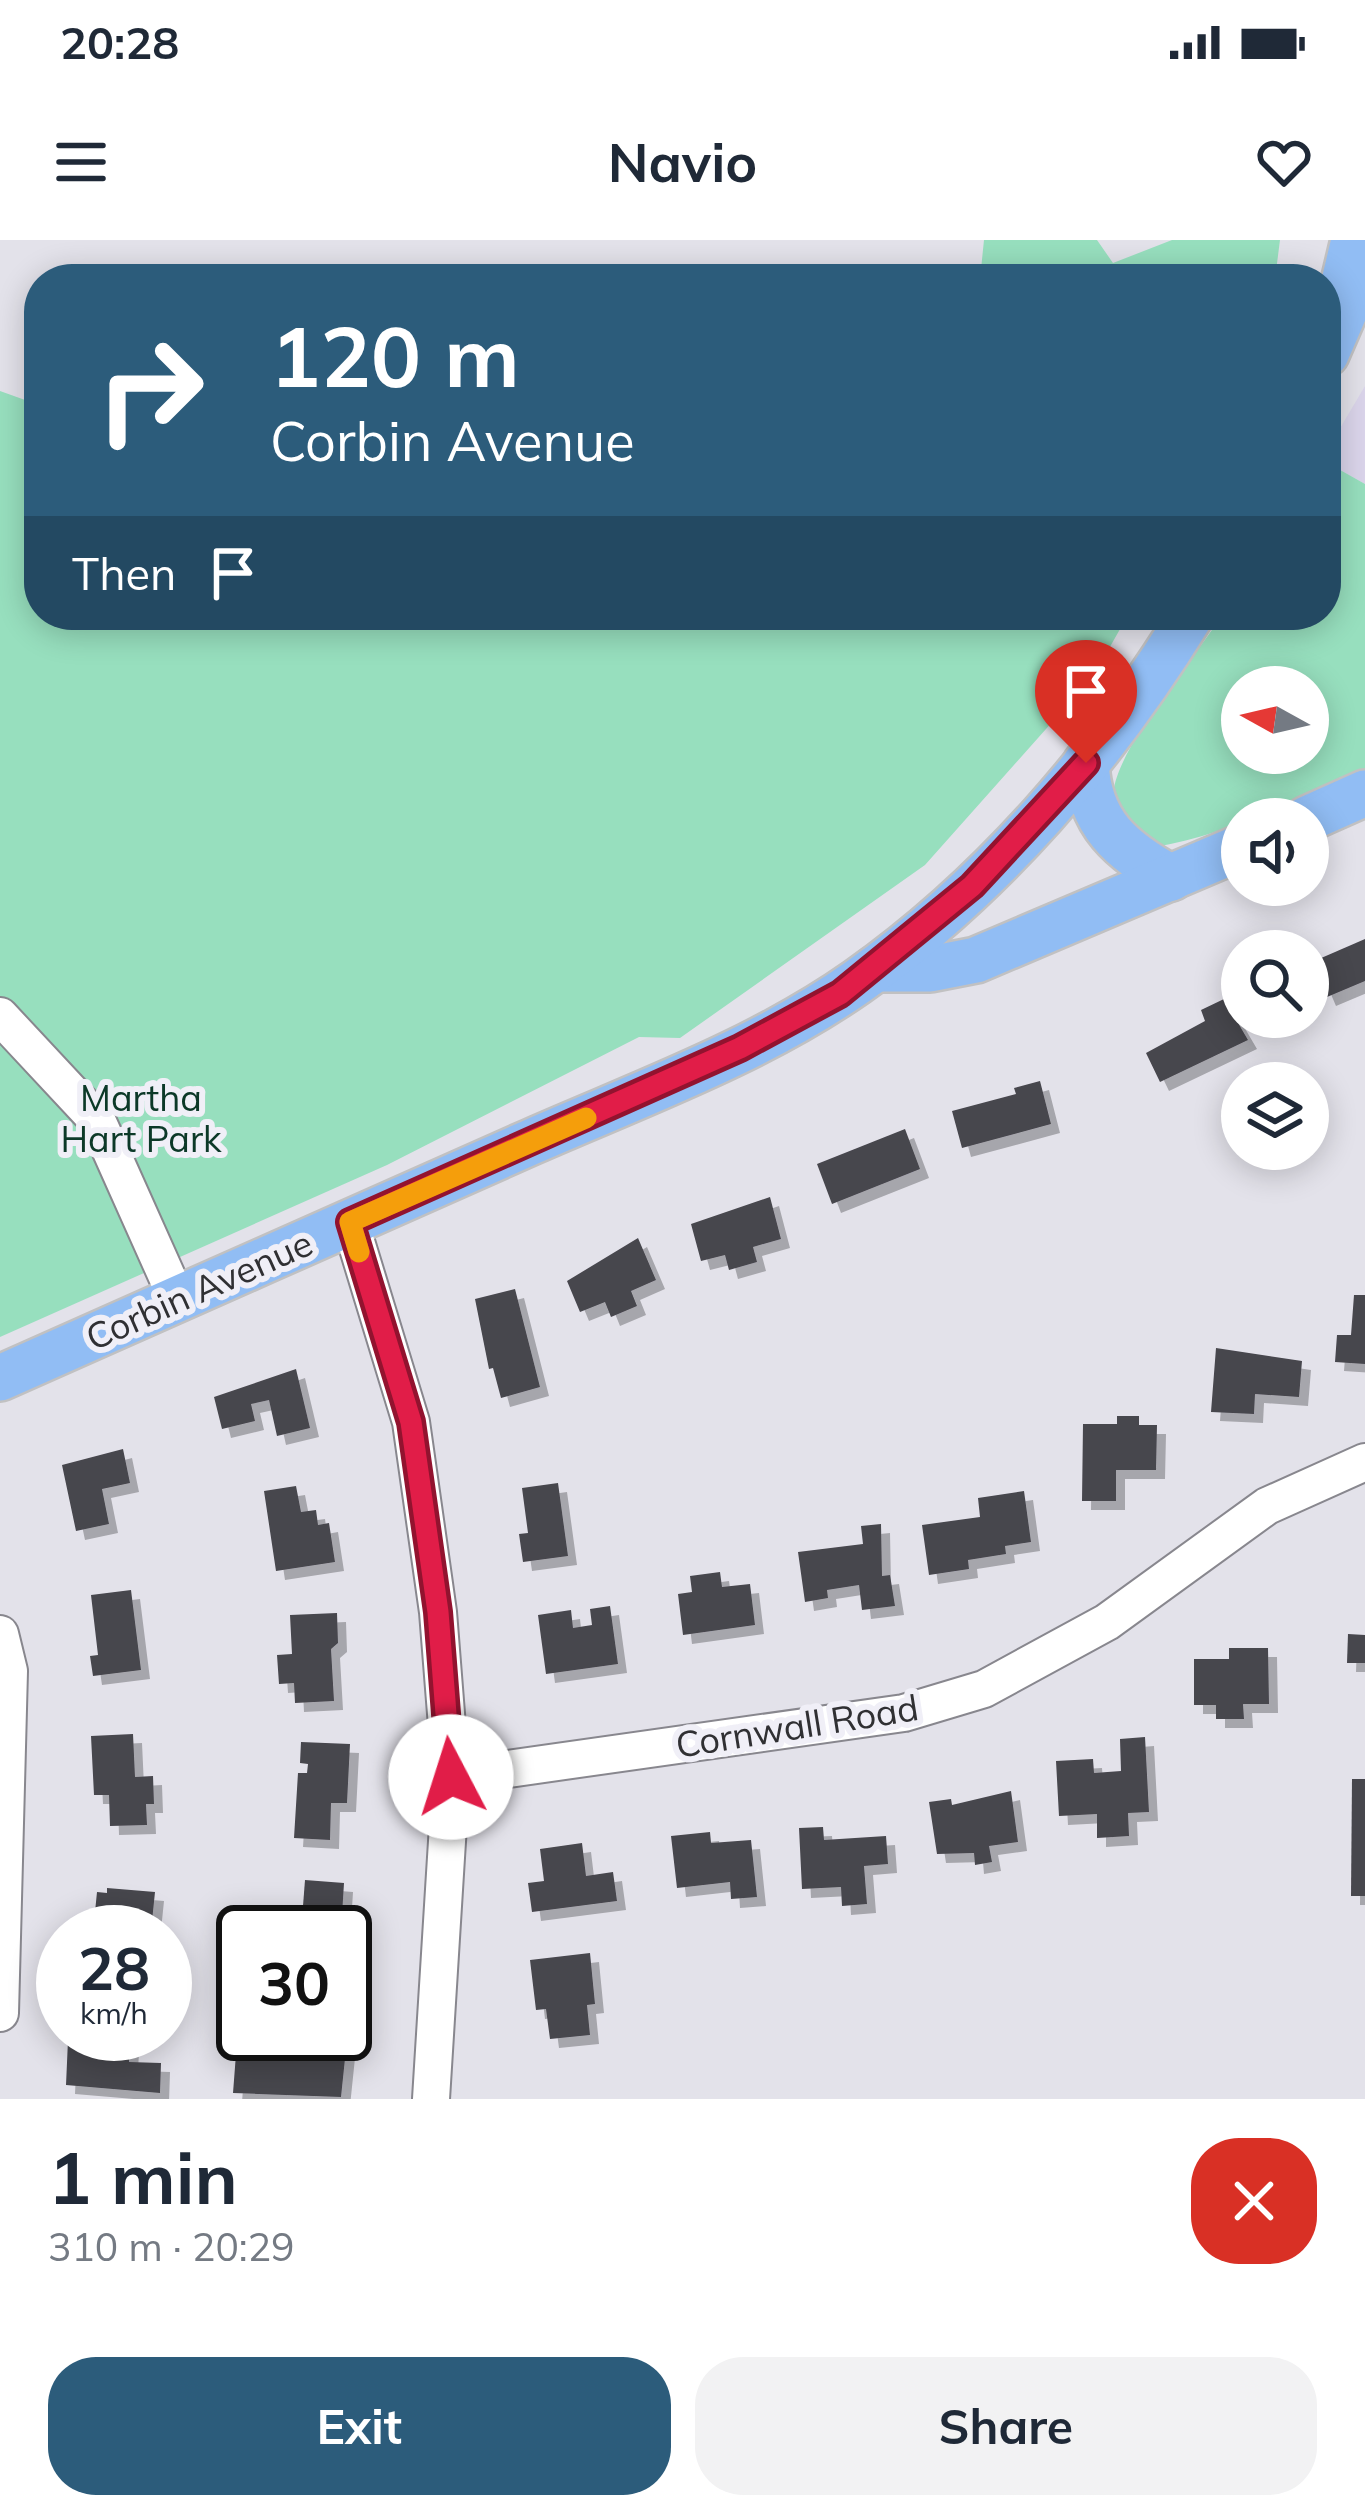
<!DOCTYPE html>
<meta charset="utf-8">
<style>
body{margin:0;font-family:Mulish,sans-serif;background:#f2f2f3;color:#1f2937;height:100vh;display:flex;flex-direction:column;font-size:45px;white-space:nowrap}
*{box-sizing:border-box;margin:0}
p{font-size:39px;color:#747a83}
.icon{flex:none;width:66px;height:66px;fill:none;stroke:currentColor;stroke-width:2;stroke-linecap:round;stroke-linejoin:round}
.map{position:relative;height:1859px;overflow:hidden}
.side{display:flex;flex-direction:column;background:#fff;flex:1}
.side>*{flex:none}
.guide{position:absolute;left:24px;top:24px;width:1317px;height:366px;border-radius:48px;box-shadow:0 6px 30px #0003;background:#2c5c7b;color:#fff;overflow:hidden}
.needle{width:78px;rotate:278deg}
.controls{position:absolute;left:1221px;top:426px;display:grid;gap:24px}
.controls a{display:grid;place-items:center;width:108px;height:108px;border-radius:50%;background:#fff;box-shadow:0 6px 30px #0003;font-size:60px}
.speed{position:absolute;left:36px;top:1665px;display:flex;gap:24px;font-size:60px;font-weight:700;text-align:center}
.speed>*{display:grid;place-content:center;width:156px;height:156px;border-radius:50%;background:#fff;box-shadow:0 6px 30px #0003;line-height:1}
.speed small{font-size:30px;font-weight:400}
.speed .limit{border:6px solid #111;border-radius:18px;background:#fff;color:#111}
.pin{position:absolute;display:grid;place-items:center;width:102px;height:102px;color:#fff;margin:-123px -51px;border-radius:50% 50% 50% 0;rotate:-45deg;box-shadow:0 0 12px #0007}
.pin .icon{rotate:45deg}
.me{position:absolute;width:132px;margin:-66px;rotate:355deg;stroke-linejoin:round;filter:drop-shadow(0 0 9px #0008)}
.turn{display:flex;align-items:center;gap:42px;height:252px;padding:0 48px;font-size:54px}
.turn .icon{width:156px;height:156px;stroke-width:2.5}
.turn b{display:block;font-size:84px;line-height:102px}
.then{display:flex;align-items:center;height:114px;padding:0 48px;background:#0003;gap:24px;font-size:45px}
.round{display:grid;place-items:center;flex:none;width:126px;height:126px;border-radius:48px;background:#f2f2f3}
.headline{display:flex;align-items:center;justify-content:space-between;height:204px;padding:0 48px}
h1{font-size:72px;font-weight:700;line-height:90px}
.primary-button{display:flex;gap:24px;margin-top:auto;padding:24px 48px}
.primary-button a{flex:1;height:138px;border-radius:48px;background:#2c5c7b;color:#fff;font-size:48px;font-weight:700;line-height:138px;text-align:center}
.primary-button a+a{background:#f2f2f3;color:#1f2937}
.status{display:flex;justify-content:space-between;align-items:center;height:84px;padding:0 60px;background:#fff;direction:ltr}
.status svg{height:33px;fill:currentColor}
header{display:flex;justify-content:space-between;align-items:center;height:156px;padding:0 48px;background:#fff;font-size:54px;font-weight:700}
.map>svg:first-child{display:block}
.industrial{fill:#dbd5eb}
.green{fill:#97dfbe;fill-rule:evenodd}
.building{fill:#47464d;filter:url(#shadow)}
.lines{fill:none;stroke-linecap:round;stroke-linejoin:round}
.minor-casing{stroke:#88878e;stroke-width:40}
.major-casing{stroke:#c1c1c2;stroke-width:50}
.minor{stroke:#fff;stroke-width:36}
.major{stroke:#91bdf4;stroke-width:45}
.route-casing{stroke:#92132f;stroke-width:30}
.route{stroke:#e11d48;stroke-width:21}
.slow{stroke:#f59e0b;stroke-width:21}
.labels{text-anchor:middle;stroke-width:12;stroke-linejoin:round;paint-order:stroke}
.park-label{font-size:36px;fill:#0c3928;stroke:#f0eff7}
.street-label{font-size:36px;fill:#303033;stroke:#f0eff7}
</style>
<div class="status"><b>20:28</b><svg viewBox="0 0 49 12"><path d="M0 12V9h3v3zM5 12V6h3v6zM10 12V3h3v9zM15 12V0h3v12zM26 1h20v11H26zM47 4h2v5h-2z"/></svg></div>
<header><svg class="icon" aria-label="menu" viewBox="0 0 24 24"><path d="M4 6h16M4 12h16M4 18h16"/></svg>Navio<svg class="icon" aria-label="heart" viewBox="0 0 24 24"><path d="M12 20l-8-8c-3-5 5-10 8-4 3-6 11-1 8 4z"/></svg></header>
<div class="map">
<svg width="1365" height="1859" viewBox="0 0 1365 1859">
<defs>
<filter id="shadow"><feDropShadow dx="9" dy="9" stdDeviation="0" flood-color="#0004"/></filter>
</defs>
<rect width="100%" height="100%" fill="#e3e2ea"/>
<path class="industrial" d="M1365,146V244L1326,222V212Z"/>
<g class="green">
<path d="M984,0H1097L1113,23L1172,0H1280L1275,39H980Z"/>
<path d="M0,151L39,165V375H1128L1094,435L925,625L680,798L639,797L387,925L0,1097Z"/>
<path d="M1326,222L1365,244V529C1292,561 1231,594 1155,607C1139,595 1114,582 1113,560C1110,514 1196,417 1222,375H1326ZM1242,447H1308V513H1242Z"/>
</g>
<g class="building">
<path d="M1365,699V741L1327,757L1312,722Z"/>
<path d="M1224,759L1248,800L1160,842L1146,813L1205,781L1201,770Z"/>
<path d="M1040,841L1051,884L962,908L952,871L1016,854L1014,848Z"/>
<path d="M905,889L920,929L832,964L817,924Z"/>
<path d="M770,957L781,999L753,1007L757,1022L729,1030L725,1015L701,1021L691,984Z"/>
<path d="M638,998L656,1040L631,1051L637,1066L611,1077L605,1062L580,1072L567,1041Z"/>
<path d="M515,1049L540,1147L501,1158L493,1128L489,1129L475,1059Z"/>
<path d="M1354,1055H1365V1124L1335,1122L1337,1095H1351Z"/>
<path d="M1216,1108L1302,1121L1299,1157L1255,1154L1254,1174L1211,1172Z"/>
<path d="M296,1129L310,1188L277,1196L269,1160L251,1164L255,1181L222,1189L214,1157Z"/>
<path d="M1117,1176H1139V1185H1157L1156,1230H1116V1261H1082L1083,1184H1117Z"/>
<path d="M123,1209L130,1243L102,1249L109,1284L76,1291L62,1225Z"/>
<path d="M558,1243L568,1316L523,1322L519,1294L528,1293L522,1248Z"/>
<path d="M296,1246L301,1272L316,1270L318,1285L329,1283L335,1322L276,1331L264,1251Z"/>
<path d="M1024,1251L1031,1302L1005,1306L1006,1314L968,1320L969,1329L929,1335L922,1285L980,1277L978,1258Z"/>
<path d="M881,1284L882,1336L890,1335L895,1366L862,1370L859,1345L827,1350L828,1358L805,1362L798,1312L863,1304L861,1286Z"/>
<path d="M720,1332L722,1347L750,1344L755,1385L683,1395L678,1354L692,1352L690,1336Z"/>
<path d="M131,1350L141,1430L93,1436L90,1416L98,1415L91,1355Z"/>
<path d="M610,1366L618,1424L546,1434L538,1375L571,1370L573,1388L592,1385L590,1369Z"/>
<path d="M337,1373L338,1403L331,1409L334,1461L295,1463L294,1443L279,1444L277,1415L292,1414L290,1375Z"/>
<path d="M1348,1394L1365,1395V1423H1347Z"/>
<path d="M1229,1408H1268L1269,1464H1243L1244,1479H1216V1465H1194V1419H1229Z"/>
<path d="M133,1494L135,1537L153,1536L154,1564H146L147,1585L110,1586L109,1555H94L91,1496Z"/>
<path d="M1145,1497L1149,1572L1128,1573L1129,1596L1097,1598V1574L1059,1576L1056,1521L1093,1519L1094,1533L1121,1531L1120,1499Z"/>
<path d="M301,1502L350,1504L347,1563H331L330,1600L294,1598L298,1533H307L308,1524L300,1523Z"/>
<path d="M1352,1539H1365V1656H1351Z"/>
<path d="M1011,1551L1018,1602L989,1606L992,1622L975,1625L974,1613L937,1614L929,1562L951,1559L952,1565Z"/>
<path d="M823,1587L824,1600L886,1596L888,1624L864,1626L867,1664L842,1666L841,1647L802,1649L799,1588Z"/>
<path d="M710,1592L711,1603L751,1600L757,1657L731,1659L730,1642L677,1648L671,1596Z"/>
<path d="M582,1603L586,1636L613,1632L617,1661L532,1672L528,1643L544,1641L540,1609Z"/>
<path d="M305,1640L344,1643L341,1692H301Z"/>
<path d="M107,1648L155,1652L151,1691L93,1692L97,1652L107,1653Z"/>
<path d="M590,1713L595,1764L587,1765L590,1795L550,1799L546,1769L536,1770L530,1720Z"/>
<path d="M238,1788L243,1794L346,1809L341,1857L233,1853Z"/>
<path d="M68,1800L130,1803L129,1822L161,1823L160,1853L66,1845Z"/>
</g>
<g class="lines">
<defs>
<g id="minor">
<path d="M0,776L97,880L177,1059"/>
<path d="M350,982L411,1182L438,1372L451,1537L431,1859"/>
<path d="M0,1394L9,1431L0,1773"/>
<path d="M451,1537L904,1473L984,1449L1107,1382L1267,1266L1365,1222"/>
</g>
<g id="major">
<path d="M1326,114L1346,68L1345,38L1354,0"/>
<path d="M1086,523C1089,584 1121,610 1171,638"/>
<path d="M1307,579L1365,553"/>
<path d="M875,729H930L976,720L1242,607"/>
<path d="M0,1138C177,1059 354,981 531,902C640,854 759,811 857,742C992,647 1105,515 1191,375"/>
</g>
</defs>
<use href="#minor" class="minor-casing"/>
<use href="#major" class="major-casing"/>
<use href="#minor" class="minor"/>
<use href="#major" class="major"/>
</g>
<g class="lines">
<defs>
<path id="route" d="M451,1537L438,1372L411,1182L350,982L740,808L840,754L972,646L1086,523"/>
</defs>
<use href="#route" class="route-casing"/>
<use href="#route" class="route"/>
<path class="slow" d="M359,1012L350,982L586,878"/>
</g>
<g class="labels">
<g class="park-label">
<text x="141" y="871">Martha<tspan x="141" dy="41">Hart Park</tspan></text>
</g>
<g class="street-label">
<text transform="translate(199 1050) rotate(-24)" y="13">Corbin Avenue</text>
<text transform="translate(797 1486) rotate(-9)" y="13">Cornwall Road</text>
</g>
</g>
</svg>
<div class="controls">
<a><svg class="needle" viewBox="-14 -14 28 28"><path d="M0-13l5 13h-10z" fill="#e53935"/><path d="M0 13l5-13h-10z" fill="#747a83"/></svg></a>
<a><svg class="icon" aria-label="sound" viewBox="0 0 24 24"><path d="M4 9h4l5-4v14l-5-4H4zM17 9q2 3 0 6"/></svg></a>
<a><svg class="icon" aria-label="search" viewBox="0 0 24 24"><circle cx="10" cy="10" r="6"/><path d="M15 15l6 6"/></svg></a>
<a><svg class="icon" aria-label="layers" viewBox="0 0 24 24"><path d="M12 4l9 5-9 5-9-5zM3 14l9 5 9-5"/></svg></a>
</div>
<div class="speed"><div>28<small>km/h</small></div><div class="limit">30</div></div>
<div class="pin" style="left:1086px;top:523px;background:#d93025"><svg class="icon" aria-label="arrive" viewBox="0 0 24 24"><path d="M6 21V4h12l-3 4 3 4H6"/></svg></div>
<svg class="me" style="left:451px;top:1537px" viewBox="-20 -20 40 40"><circle r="19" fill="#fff"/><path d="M0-13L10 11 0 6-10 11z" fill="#e11d48"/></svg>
<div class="guide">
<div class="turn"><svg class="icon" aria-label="right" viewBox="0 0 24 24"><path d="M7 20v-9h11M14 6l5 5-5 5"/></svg><div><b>120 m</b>Corbin Avenue</div></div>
<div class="then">Then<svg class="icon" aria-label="arrive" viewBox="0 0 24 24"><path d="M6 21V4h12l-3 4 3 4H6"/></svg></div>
</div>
</div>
<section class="side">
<div class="headline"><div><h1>1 min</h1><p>310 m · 20:29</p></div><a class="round" style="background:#d93025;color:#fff"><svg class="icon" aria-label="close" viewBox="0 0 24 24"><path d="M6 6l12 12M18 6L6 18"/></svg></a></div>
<div class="primary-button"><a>Exit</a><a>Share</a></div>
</section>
